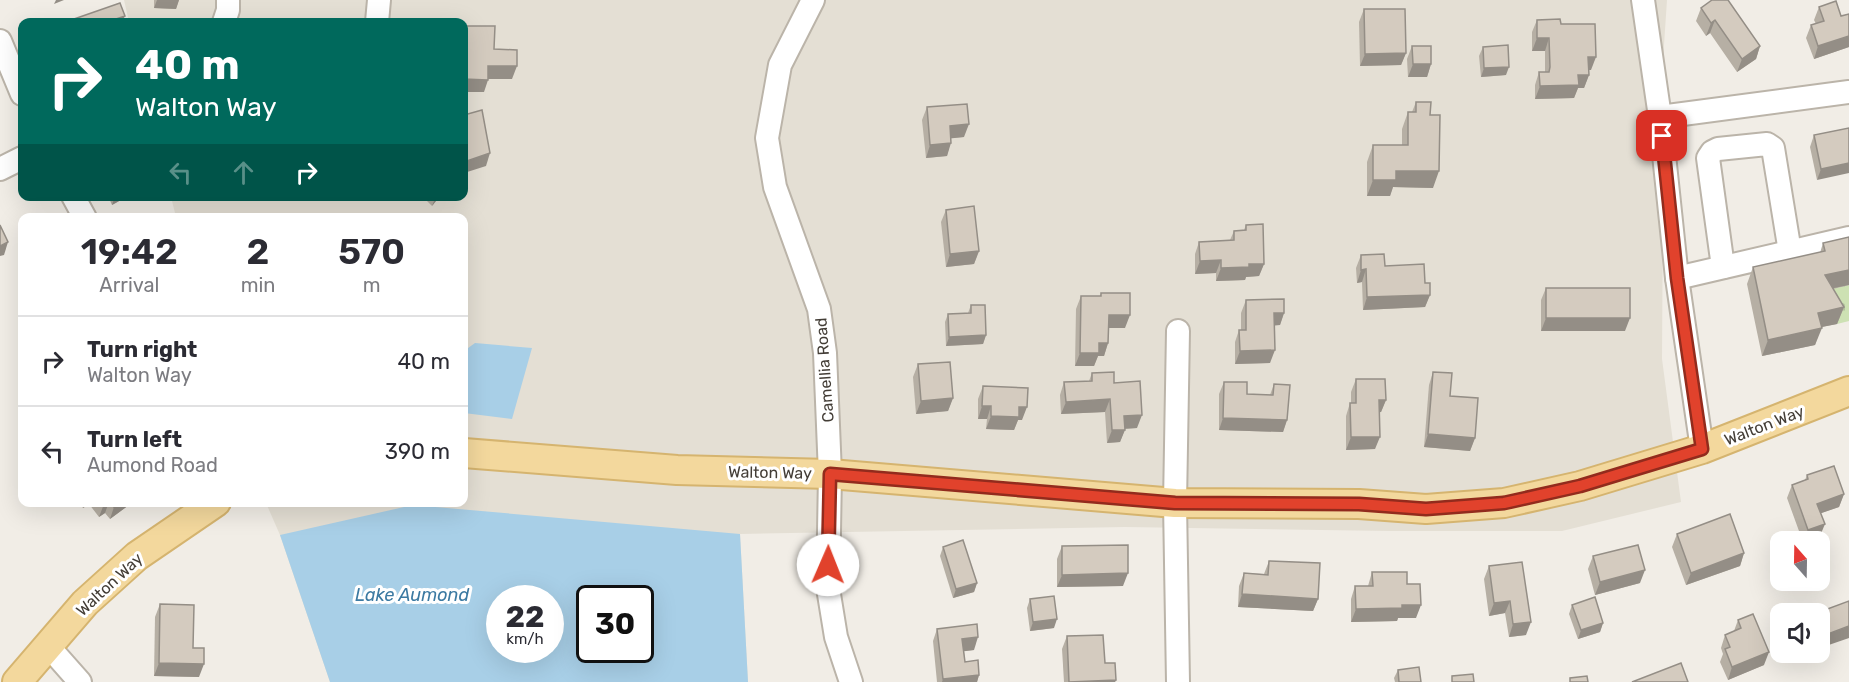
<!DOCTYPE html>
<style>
body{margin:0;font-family:Rubik,sans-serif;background:#f2f2f3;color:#2b2b33;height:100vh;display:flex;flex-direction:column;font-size:22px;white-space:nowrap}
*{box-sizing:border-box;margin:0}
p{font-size:20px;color:#7c7c81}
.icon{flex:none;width:33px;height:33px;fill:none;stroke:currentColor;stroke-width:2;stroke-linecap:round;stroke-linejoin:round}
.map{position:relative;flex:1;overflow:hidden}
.sheet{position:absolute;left:18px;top:213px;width:450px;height:294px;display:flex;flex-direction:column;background:#fff;border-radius:12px;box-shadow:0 6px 24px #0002}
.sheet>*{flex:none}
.top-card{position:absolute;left:18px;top:18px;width:450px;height:183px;border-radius:12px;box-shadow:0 6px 24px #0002;background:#00695c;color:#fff;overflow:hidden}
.needle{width:39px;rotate:340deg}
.fabs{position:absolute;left:1770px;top:531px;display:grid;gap:12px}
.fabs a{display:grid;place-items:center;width:60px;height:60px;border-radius:12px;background:#fff;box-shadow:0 6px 24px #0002;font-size:30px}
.speed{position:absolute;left:486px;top:585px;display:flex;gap:12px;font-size:30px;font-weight:700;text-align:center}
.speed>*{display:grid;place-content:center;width:78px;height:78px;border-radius:50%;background:#fff;box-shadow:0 6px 24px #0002;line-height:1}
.speed small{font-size:15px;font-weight:400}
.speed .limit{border:3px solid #111;border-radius:9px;background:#fff;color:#111}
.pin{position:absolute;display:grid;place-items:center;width:51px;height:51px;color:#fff;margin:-26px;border-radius:12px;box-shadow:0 3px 9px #0006}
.me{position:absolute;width:66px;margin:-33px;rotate:1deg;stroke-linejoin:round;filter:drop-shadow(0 0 4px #0008)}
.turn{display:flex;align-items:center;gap:21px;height:126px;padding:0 18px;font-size:27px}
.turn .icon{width:78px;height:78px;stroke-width:2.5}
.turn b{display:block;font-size:42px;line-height:51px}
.lanes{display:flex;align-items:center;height:57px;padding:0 18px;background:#0003;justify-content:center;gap:30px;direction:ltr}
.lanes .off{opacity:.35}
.eta{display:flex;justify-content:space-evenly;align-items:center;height:102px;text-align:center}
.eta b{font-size:36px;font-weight:600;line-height:42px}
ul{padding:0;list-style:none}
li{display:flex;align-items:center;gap:18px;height:90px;padding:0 18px;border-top:2px solid #e1e1e2}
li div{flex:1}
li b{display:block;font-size:22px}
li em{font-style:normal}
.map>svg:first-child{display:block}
.residential{fill:#e4dfd4;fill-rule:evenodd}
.cemetery{fill:url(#cemetery-stones)}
.water{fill:#a8cfe7;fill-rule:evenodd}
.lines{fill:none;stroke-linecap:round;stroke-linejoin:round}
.minor-casing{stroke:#bbb4a9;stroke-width:26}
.major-casing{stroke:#d5b46f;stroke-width:32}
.minor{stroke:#fff;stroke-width:22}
.major{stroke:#f3d89d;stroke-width:28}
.wall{fill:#b6afa4}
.shaded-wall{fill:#948e86}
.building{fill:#d4cbbf;stroke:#948e86;stroke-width:1.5}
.route-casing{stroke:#922b1d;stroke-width:15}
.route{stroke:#e1422c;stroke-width:10}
.labels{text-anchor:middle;stroke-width:6;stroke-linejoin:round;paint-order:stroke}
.street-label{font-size:16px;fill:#433d36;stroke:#fff}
.water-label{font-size:18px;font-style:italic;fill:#3c7aa2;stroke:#fff}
</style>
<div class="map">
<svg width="1849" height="682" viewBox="0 0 1849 682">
<defs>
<pattern id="cemetery-stones" width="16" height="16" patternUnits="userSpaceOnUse" patternTransform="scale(1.5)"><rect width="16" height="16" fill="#cde1b3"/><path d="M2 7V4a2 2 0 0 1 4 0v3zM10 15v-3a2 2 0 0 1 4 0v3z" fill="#b1c29b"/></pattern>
</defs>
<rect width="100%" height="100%" fill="#f1ede6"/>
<path class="residential" d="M124,0H1667L1664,45L1662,359L1681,502L1562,531H1390L1125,527L740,534L748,682H330L280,535L266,503L464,502V218L176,217L171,197L464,196V22H129ZM500,598H550V650H500ZM590,598H640V650H590Z"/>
<path class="cemetery" d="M1849,285V321L1837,324L1824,301L1813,293Z"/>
<g class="water">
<path d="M475,343L532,348L512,419L464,413V351Z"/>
<path d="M413,505L740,534L748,682H330L280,535ZM500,598H550V650H500ZM590,598H640V650H590Z"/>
</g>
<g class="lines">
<defs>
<g id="minor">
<path d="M813,0L780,65L767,138L775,187L819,309L825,353L830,474L828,588L836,637L851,682"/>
<path d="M1643,0L1660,117L1677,278L1702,449"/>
<path d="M224,22L228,10V0"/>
<path d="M377,22L379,0"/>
<path d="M0,41L22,94"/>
<path d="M1660,117L1849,92"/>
<path d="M0,169L22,158"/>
<path d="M73,196L85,218"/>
<path d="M1723,267L1708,158L1712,152L1718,149L1767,144L1773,148L1790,252"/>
<path d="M1677,278L1849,238"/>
<path d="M49,647L80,682"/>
<path d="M1178,682L1175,503L1178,331"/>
</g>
<g id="major">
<path d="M464,453L677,470L830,474L1175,503L1359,504L1426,509L1504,503L1580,486L1702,449L1849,391"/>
<path d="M17,682L85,603L137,556L216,502"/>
</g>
</defs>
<use href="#minor" class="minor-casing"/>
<use href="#major" class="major-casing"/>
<use href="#minor" class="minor"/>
<use href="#major" class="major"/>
</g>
<g class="wall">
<path d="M154,0H179L176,9L154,8Z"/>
<path d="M1819,7L1841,16L1849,14V47L1814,59L1806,38L1811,25L1816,24L1814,20Z"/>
<path d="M1701,8L1760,46L1756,59L1737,72L1710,33L1706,36L1696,21Z"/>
<path d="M1364,9L1406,53L1401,65L1360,66L1359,22Z"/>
<path d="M1537,20L1561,24L1591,70H1588L1589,75L1584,88H1578L1574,98L1535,99V85L1539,72H1545V51H1532V32Z"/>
<path d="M1412,46L1431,64L1427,77H1408L1407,59Z"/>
<path d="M1483,47L1506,75L1481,77L1479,56Z"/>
<path d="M1416,102L1430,115L1433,188L1393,187L1390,196H1367V162L1373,145H1402V129L1408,112H1412Z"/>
<path d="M927,107L964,137L951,138L947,156L926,158L922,120Z"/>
<path d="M1849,128L1817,180L1810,147L1814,135Z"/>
<path d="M108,196H128L112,205Z"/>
<path d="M422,196H440L432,206Z"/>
<path d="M946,210L979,251L974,264L946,267L941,222Z"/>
<path d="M1246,225L1264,264L1259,276L1246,277L1245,280L1216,281V273L1195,274V254L1199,242L1230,240L1234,231L1244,230Z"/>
<path d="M1849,237V285L1833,289L1844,307L1837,324L1821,327L1815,345L1762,356L1747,284L1753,267L1820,253L1823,243Z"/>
<path d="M1361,255L1425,283L1430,295L1425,307L1363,310L1362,282L1357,283L1356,268Z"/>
<path d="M1546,288L1625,331H1541V300Z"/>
<path d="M1101,293L1125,328H1109L1108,343L1104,356H1098L1094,366H1075L1076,309L1081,296H1100Z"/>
<path d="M1246,300L1284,313L1280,325H1274L1270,363L1235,364V342L1239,330H1241V313Z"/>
<path d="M971,305L986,335L983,344L946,346L945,322L948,314L968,313Z"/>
<path d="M918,364L953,398L948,411L916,414L913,377Z"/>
<path d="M1433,372L1450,396L1475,438L1470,451L1424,447L1429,385Z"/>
<path d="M1092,373L1114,383L1137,428L1125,429L1120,442L1107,443L1105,412L1061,414L1060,395L1064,382L1089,381Z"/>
<path d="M1356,379L1386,400L1381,412H1379L1375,449L1346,450V416L1350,403H1351V392Z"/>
<path d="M1224,382L1247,394L1270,395L1274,384L1287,420L1283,432L1219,430V394Z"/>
<path d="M983,386L1022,420H1018L1014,430L986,429L987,419H978V399Z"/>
<path d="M1807,475L1844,494L1839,507L1821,513L1820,536L1806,542H1803L1787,498L1792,485L1805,480Z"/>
<path d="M79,502H133L110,519L105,513L99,517L89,504L83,508Z"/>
<path d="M1677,534L1744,553L1740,566L1686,585L1672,547Z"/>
<path d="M1062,546L1123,586L1057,587V559Z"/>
<path d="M943,547L977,583L974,592L953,598L940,556Z"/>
<path d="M1593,556L1640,583L1595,595L1588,569Z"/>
<path d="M1269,561L1318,599L1313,611L1238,607L1239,586L1244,573L1264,574Z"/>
<path d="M1522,562L1526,635L1509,637L1505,613L1489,616L1484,579L1489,566Z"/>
<path d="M1372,572L1407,584L1416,618H1398L1397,621L1351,622V599L1355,586H1368Z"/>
<path d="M1030,599L1054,628L1030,631L1027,608Z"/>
<path d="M160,604L193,648L199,677L154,676L155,617Z"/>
<path d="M1572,605L1603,623L1600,632L1578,639L1569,614Z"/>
<path d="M1738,620L1764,665L1728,680L1720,662L1723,654L1721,648L1725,635L1734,631Z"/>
<path d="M937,629L974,650L964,651L965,662L979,675L977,682H937L933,641Z"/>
<path d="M1067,636L1105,663L1116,680L1115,682H1064L1062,649Z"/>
<path d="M1398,670L1421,682H1395L1394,678Z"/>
</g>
<g class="shaded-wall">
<path d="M56,0H64L54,4Z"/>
<path d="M157,0H179L176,9L154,8Z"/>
<path d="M125,16L122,22H107Z"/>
<path d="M1715,20L1710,33L1706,36L1711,23Z"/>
<path d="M1849,36V47L1814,59L1818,46Z"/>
<path d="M1537,38H1549L1545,51H1532Z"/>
<path d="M1760,46L1756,59L1737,72L1742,59Z"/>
<path d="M1406,53L1401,65L1360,66L1365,54Z"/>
<path d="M1588,57H1596L1591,70H1584Z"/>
<path d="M1413,64H1431L1427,77H1408Z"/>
<path d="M488,66H517L512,79H484Z"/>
<path d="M1509,67L1506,75L1481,77L1484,68Z"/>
<path d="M1578,75H1589L1584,88H1578L1574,98L1535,99L1540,86Z"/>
<path d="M464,79L488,80L484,92H464Z"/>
<path d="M969,124L964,137L945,139L950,126Z"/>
<path d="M951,143L947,156L926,158L930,145Z"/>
<path d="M490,153L486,166L464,173V162Z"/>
<path d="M1849,163V173L1817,180L1821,169Z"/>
<path d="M1396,171H1439L1433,188L1393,187L1390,196H1367L1373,180Z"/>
<path d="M115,196H128L112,205Z"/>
<path d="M436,196H440L432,206Z"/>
<path d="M8,242L4,255L0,256V246Z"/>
<path d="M979,251L974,264L946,267L950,254Z"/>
<path d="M1221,260L1216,273L1195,274L1200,261Z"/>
<path d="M1249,264H1264L1259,276L1246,277L1245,280L1216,281L1221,268Z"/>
<path d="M1366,269L1362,282L1357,283L1361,270Z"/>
<path d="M1849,270V285L1819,291L1825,275Z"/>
<path d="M1430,295L1425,307L1363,310L1367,297Z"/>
<path d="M1844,307L1837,324L1812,329L1818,313Z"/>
<path d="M1274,313H1284L1280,325L1269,326Z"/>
<path d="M1109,315H1130L1125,328H1104Z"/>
<path d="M1546,318H1630L1625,331H1541Z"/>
<path d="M1822,328L1815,345L1762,356L1768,340Z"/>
<path d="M986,335L983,344L946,346L949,337Z"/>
<path d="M1099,343H1108L1104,356H1098L1094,366H1075L1080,353Z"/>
<path d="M1275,350L1270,363L1235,364L1240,351Z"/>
<path d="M953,398L948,411L916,414L921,401Z"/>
<path d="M1110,399L1105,412L1061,414L1066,402Z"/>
<path d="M1379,400H1386L1381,412L1374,413Z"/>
<path d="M982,406H991L987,419H978Z"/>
<path d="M1019,407H1027L1022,420H1018L1014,430L986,429L991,416Z"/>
<path d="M1142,415L1137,428L1119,429L1124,416Z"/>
<path d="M1223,418L1287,420L1283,432L1219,430Z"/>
<path d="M1112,430H1125L1120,442L1107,443Z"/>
<path d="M1428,434L1475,438L1470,451L1424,447Z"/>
<path d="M1351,437H1380L1375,449L1346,450Z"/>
<path d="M1844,494L1839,507L1813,516L1817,504Z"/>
<path d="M86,502H90L89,504L83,508Z"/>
<path d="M106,502H109L105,513L99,517L104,504Z"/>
<path d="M120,502H133L110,519L114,507Z"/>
<path d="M1825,524L1820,536L1803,542L1808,530Z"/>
<path d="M1744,553L1740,566L1686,585L1691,573Z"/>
<path d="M1645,570L1640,583L1595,595L1600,582Z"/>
<path d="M1128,573L1123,586L1057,587L1062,575Z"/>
<path d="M977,583L974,592L953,598L956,589Z"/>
<path d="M1242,594L1318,599L1313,611L1238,607Z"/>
<path d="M1510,601L1505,613L1489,616L1494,603Z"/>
<path d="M1402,605H1421L1416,618H1398L1397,621L1351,622L1356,609Z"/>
<path d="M1057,619L1054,628L1030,631L1033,622Z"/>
<path d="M1531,622L1526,635L1509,637L1513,624Z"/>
<path d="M1603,623L1600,632L1578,639L1581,630Z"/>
<path d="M1849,626V638L1820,648V637Z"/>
<path d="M978,637L974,650L958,652L962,639Z"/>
<path d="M1769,652L1764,665L1728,680L1732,667Z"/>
<path d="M159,663L204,664L199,677L154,676Z"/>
<path d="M979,675L977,682H942L943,679Z"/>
<path d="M1116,680L1115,682H1076Z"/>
</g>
<g class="building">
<path d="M1712,0H1728L1760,46L1742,59L1715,20L1711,23L1701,8Z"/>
<path d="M1836,1L1841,16L1849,14V36L1818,46L1811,25L1824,21L1819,7Z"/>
<path d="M120,3L125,16L107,22H75L74,19Z"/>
<path d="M1364,9H1405L1406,53L1365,54Z"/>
<path d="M1560,19L1561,24H1595L1596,57H1588L1589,75H1578L1579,85L1540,86L1539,72H1549L1550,67L1549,38H1537V20Z"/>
<path d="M464,26H495L494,49L517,50V66H488V80L464,79Z"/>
<path d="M1508,45L1509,67L1484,68L1483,47Z"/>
<path d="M1412,46H1431V64H1413Z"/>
<path d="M1416,102H1431L1430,115H1440L1439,171H1396V180H1373V145H1408V112H1416Z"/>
<path d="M967,104L969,124L950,126L951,143L930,145L927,107Z"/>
<path d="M482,110L490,153L464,162V115Z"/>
<path d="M1849,128V163L1821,169L1814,135Z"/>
<path d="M974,206L979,251L950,254L946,210Z"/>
<path d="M1263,224L1264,264H1249V267L1221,268V260L1200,261L1199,242L1234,240V231L1246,230V225Z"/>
<path d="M0,225L8,242L0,246Z"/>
<path d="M1849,237V270L1825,275L1844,307L1818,313L1822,328L1768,340L1753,267L1825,251L1823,243Z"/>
<path d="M1384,254L1385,266L1424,264L1425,283H1430V295L1367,297L1366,269L1361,270V255Z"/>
<rect x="1546" y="288" width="84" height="30"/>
<path d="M1101,293H1130V315H1109L1108,343H1099V353H1080L1081,296H1101Z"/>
<path d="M1284,299V313H1274L1275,350L1240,351L1239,330H1246V300Z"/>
<path d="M971,305H985L986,335L949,337L948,314L971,313Z"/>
<path d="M950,362L953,398L921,401L918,364Z"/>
<path d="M1114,372V383L1140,381L1142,415L1124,416L1125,430H1112L1110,399L1066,402L1064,382L1092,381V373Z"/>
<path d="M1433,372L1452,373L1450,396L1478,398L1475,438L1428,434Z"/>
<path d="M1356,379H1385L1386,400H1379L1380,437H1351L1350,403H1356Z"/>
<path d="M1224,382H1247V394L1273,395L1274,384L1290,385L1287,420L1223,418Z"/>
<path d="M983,386L1028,388L1027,407H1019V417L991,416V406H982Z"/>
<path d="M1834,466L1844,494L1817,504L1825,524L1808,530L1792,485L1808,479L1807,475Z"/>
<path d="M111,502H120L114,507Z"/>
<path d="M1730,514L1744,553L1691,573L1677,534Z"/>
<path d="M963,540L977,583L956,589L943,547Z"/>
<path d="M1128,545V573L1062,575V546Z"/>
<path d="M1638,545L1645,570L1600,582L1593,556Z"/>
<path d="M1269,561L1320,563L1318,599L1242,594L1244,573L1268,575Z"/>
<path d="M1522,562L1531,622L1513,624L1510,601L1494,603L1489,566Z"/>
<path d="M1372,572H1407V584H1420L1421,605H1402V608L1356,609L1355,586H1373Z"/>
<path d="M1054,596L1057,619L1033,622L1030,599Z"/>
<path d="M1595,597L1603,623L1581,630L1572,605Z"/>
<path d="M1849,601V626L1820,637V614H1814Z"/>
<path d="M160,604L194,605L193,648H204V664L159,663Z"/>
<path d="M1753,614L1769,652L1732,667L1725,649L1730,647L1725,635L1741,628L1738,620Z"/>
<path d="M977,624L978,637L962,639L965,662L978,660L979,675L943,679L937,629Z"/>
<path d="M1103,635L1105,663H1115L1116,680L1069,682L1067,636Z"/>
<path d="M1681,663L1688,682H1632Z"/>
<path d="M1419,667L1421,682H1399L1398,670Z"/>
<path d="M1473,674L1474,682H1452V676Z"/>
<path d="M1587,676L1588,682H1570V678Z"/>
</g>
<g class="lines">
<defs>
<path id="route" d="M828,565L830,474L1175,503L1359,504L1426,509L1504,503L1580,486L1702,449L1677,278L1662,136"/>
</defs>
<use href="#route" class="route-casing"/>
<use href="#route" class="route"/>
</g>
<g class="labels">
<g class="street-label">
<text transform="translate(824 370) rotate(-94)" y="6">Camellia Road</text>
<text transform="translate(1764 425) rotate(-21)" y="6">Walton Way</text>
<text transform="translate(770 472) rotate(1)" y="6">Walton Way</text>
<text transform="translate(109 584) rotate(-43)" y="6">Walton Way</text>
</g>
<g class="water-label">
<text x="412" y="601">Lake Aumond</text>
</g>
</g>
</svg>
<div class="fabs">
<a><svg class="needle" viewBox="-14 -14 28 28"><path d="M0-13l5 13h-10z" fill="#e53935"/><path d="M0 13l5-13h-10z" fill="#7c7c81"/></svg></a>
<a><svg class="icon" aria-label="sound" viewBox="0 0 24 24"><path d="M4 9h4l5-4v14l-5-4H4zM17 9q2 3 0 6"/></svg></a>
</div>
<div class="speed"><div>22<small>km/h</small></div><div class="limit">30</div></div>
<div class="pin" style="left:1662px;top:136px;background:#d93025"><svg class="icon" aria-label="arrive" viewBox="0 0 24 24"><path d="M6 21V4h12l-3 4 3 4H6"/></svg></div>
<svg class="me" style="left:828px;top:565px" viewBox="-20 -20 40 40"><circle r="19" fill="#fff"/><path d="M0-13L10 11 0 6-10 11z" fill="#e1422c"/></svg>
<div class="top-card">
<div class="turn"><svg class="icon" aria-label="right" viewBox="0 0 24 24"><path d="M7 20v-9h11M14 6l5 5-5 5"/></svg><div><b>40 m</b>Walton Way</div></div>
<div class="lanes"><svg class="icon off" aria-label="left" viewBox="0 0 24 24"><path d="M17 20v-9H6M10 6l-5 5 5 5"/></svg><svg class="icon off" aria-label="ahead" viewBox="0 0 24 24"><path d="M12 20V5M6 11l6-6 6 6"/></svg><svg class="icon" aria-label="right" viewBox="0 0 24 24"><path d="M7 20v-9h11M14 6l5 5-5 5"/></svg></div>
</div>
<section class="sheet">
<div class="eta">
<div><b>19:42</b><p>Arrival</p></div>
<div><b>2</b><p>min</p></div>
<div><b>570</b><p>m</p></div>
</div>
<ul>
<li><svg class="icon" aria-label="right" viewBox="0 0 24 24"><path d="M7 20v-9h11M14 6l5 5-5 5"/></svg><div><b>Turn right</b><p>Walton Way</p></div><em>40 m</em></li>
<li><svg class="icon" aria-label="left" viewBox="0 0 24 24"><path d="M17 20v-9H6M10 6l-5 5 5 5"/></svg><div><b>Turn left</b><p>Aumond Road</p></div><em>390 m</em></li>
</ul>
</section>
</div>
